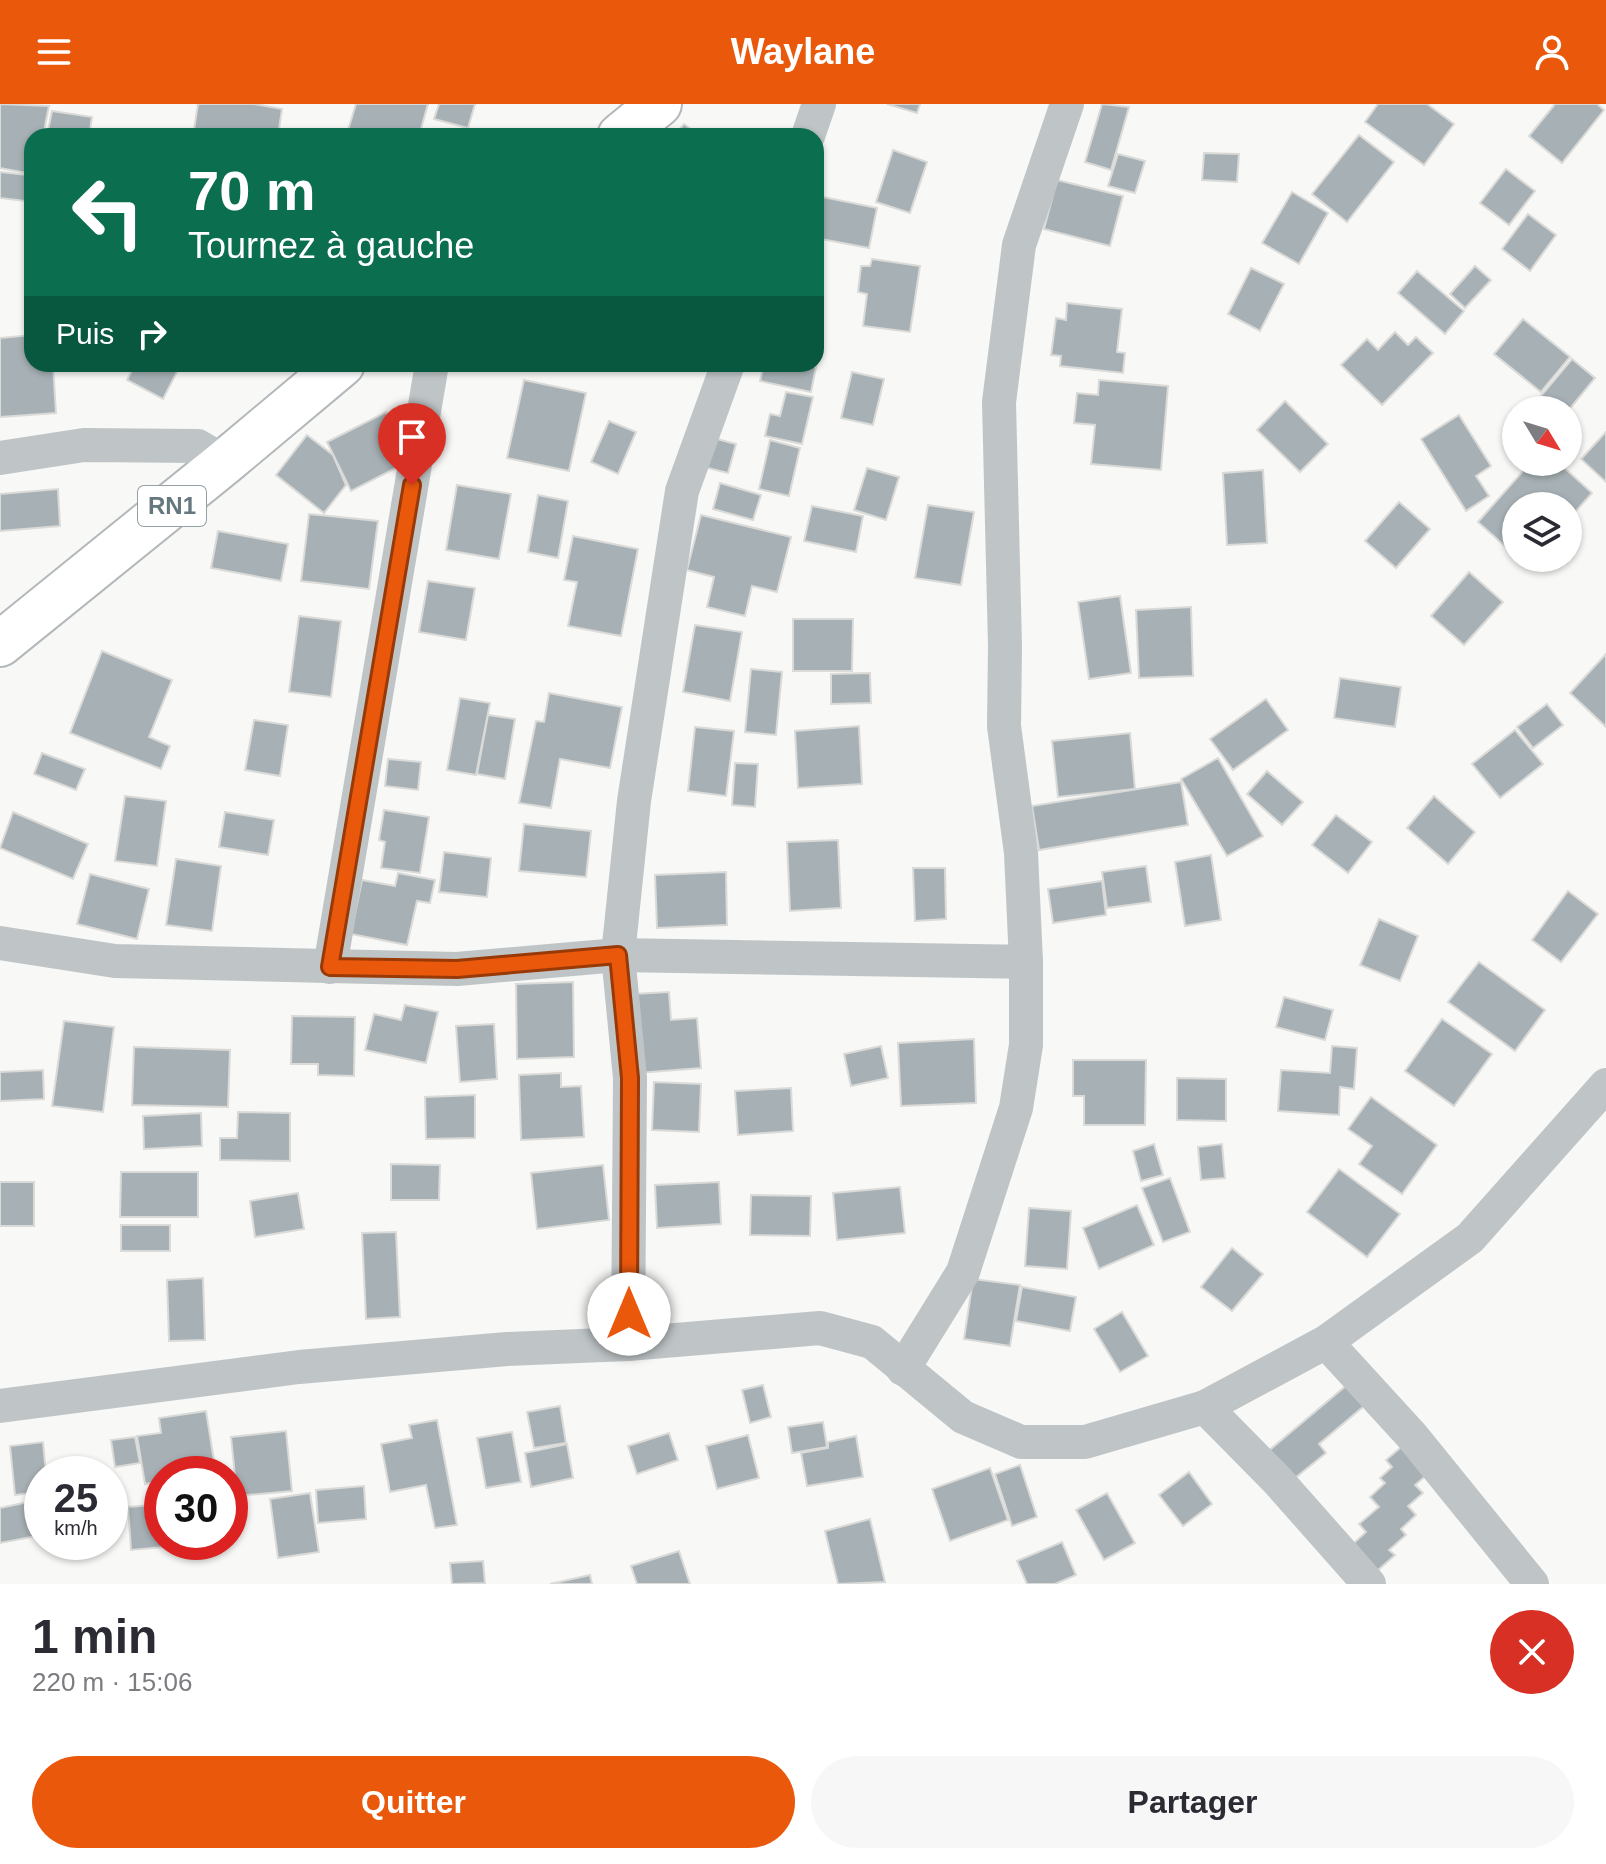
<!DOCTYPE html>
<html lang="fr">
<meta charset="utf-8">
<style>
body{margin:0;font-family:Arial,sans-serif;background:#f7f7f7;color:#2b2b33;height:100vh;display:flex;flex-direction:column;font-size:30px;white-space:nowrap}
*{box-sizing:border-box;margin:0}
p{font-size:26px;color:#7c7c81}
.icon{flex:none;width:44px;height:44px;fill:none;stroke:currentColor;stroke-width:2;stroke-linecap:round;stroke-linejoin:round}
.map{position:relative;height:1480px;overflow:hidden}
.side{display:flex;flex-direction:column;background:#fff;flex:1}
.side>*{flex:none}
.top-card{position:absolute;left:24px;top:24px;width:800px;height:244px;border-radius:24px;box-shadow:0 2px 6px #0004;background:#0b6e4f;color:#fff;overflow:hidden}
.needle{width:52px;rotate:128deg}
.controls{position:absolute;left:1502px;top:292px;display:grid;gap:16px}
.controls a{display:grid;place-items:center;width:80px;height:80px;border-radius:50%;background:#fff;box-shadow:0 2px 6px #0004;font-size:40px}
.speed{position:absolute;left:24px;top:1352px;display:flex;gap:16px;font-size:40px;font-weight:700;text-align:center}
.speed>*{display:grid;place-content:center;width:104px;height:104px;border-radius:50%;background:#fff;box-shadow:0 2px 6px #0004;line-height:1}
.speed small{font-size:20px;font-weight:400}
.speed .limit{border:12px solid #d22;background:#fff;color:#111}
.pin{position:absolute;display:grid;place-items:center;width:68px;height:68px;color:#fff;margin:-82px -34px;border-radius:50% 50% 50% 0;rotate:-45deg;box-shadow:0 0 8px #0007}
.pin .icon{rotate:45deg}
.me{position:absolute;width:88px;margin:-44px;rotate:0deg;stroke-linejoin:round;filter:drop-shadow(0 0 6px #0008)}
.turn{display:flex;align-items:center;gap:28px;height:168px;padding:0 32px;font-size:36px}
.turn .icon{width:104px;height:104px;stroke-width:2.5}
.turn b{display:block;font-size:56px;line-height:68px}
.then{display:flex;align-items:center;height:76px;padding:0 32px;background:#0003;gap:16px;font-size:30px}
.round{display:grid;place-items:center;flex:none;width:84px;height:84px;border-radius:42px;background:#f7f7f7}
.overview{display:flex;align-items:center;justify-content:space-between;height:136px;padding:0 32px}
h1{font-size:48px;font-weight:600;line-height:60px}
.button{display:flex;gap:16px;margin-top:auto;padding:16px 32px}
.button a{flex:1;height:92px;border-radius:48px;background:#ea580c;color:#fff;font-size:32px;font-weight:600;line-height:92px;text-align:center}
.button a+a{background:#f7f7f7;color:#2b2b33}
header{display:flex;justify-content:space-between;align-items:center;height:104px;padding:0 32px;background:#ea580c;color:#fff;font-size:36px;font-weight:600}
.map>svg:first-child{display:block}
.building{fill:#a7b1b5;stroke:#dadad8;stroke-width:2}
.lines{fill:none;stroke-linecap:round;stroke-linejoin:round}
.trunk-casing{stroke:#b3b8ba;stroke-width:48}
.minor{stroke:#bfc5c7;stroke-width:34}
.trunk{stroke:#fff;stroke-width:44}
.route-casing{stroke:#983908;stroke-width:20}
.route{stroke:#ea580c;stroke-width:14}
.labels{text-anchor:middle;stroke-width:8;stroke-linejoin:round;paint-order:stroke}
.shield{fill:#fff;stroke:#93a0a5;stroke-width:2}
.shield-label{font-size:24px;font-weight:bold;fill:#65777f}
</style>
<header><svg class="icon" aria-label="menu" viewBox="0 0 24 24"><path d="M4 6h16M4 12h16M4 18h16"/></svg>Waylane<svg class="icon" aria-label="person" viewBox="0 0 24 24"><circle cx="12" cy="8" r="4"/><path d="M4 21q1-7 8-7t8 7"/></svg></header>
<div class="map">
<svg width="1606" height="1480" viewBox="0 0 1606 1480">
<rect width="100%" height="100%" fill="#f8f8f6"/>
<g class="building">
<path d="M0,0L49,2L43,32H32V70L0,64Z"/>
<path d="M198,0H254L282,5L278,32H193Z"/>
<path d="M356,0H428L419,32H372L348,26Z"/>
<path d="M439,0H475L468,24L434,15Z"/>
<path d="M887,0H920L917,9Z"/>
<path d="M1102,0L1129,3L1111,66L1085,58Z"/>
<path d="M1378,0H1427L1454,20L1424,61L1365,18Z"/>
<path d="M1555,0H1597L1604,6L1562,59L1529,32Z"/>
<path d="M52,7L92,13L89,32H47Z"/>
<path d="M684,20L700,32H674Z"/>
<path d="M1359,31L1394,58L1347,118L1312,90Z"/>
<path d="M893,46L927,58L910,109L876,98Z"/>
<path d="M1204,49L1239,50L1237,78L1202,76Z"/>
<path d="M1118,50L1145,57L1135,89L1108,82Z"/>
<path d="M1506,65L1535,87L1509,121L1480,99Z"/>
<path d="M0,68L28,71L25,97L0,94Z"/>
<path d="M1057,76L1123,92L1110,142L1044,125Z"/>
<path d="M1292,88L1328,109L1299,160L1262,139Z"/>
<path d="M823,93L877,104L869,144L816,134Z"/>
<path d="M1528,110L1556,131L1530,167L1502,145Z"/>
<path d="M872,155L920,162L910,228L863,222L867,190L858,188L861,162H870Z"/>
<path d="M1475,162L1491,176L1465,204L1450,190Z"/>
<path d="M1251,164L1284,180L1260,227L1228,210Z"/>
<path d="M1417,167L1464,207L1445,230L1398,189Z"/>
<path d="M1067,199L1122,205L1117,248L1125,249L1123,269L1060,262L1061,252L1051,251L1056,214L1066,216Z"/>
<path d="M1523,215L1570,253L1541,288L1494,250Z"/>
<path d="M1395,228L1408,241L1416,233L1433,249L1382,301L1341,261L1367,235L1378,246Z"/>
<path d="M32,231V260H53L56,309L0,313V234Z"/>
<path d="M1572,255L1595,274L1568,307L1529,306Z"/>
<path d="M135,260H181L163,295L127,276Z"/>
<path d="M764,260L816,263L811,288L760,277Z"/>
<path d="M852,268L884,275L873,321L841,314Z"/>
<path d="M524,276L586,289L569,367L507,354Z"/>
<path d="M1099,276L1168,282L1161,366L1091,360L1095,321L1074,319L1077,289L1098,291Z"/>
<path d="M786,288L813,293L802,340L765,332L770,310L780,312Z"/>
<path d="M1285,297L1328,340L1300,368L1257,326Z"/>
<path d="M386,308L399,335L388,341L398,363L351,387L327,338Z"/>
<path d="M1459,311L1491,362L1476,372L1489,392L1466,407L1421,335Z"/>
<path d="M609,317L636,328L618,370L591,358Z"/>
<path d="M1606,328V378L1581,355Z"/>
<path d="M307,331L333,351L346,381L324,409L276,371Z"/>
<path d="M713,334L736,340L728,369L704,363Z"/>
<path d="M770,336L800,344L789,392L759,385Z"/>
<path d="M1531,358H1558L1592,389L1568,416V402H1516V432L1506,443L1478,418Z"/>
<path d="M867,364L899,373L886,416L854,406Z"/>
<path d="M1263,366L1267,439L1227,441L1223,369Z"/>
<path d="M720,379L761,391L753,416L713,405Z"/>
<path d="M457,381L511,390L499,455L446,446Z"/>
<path d="M58,385L60,422L0,427V390Z"/>
<path d="M538,391L568,397L558,454L528,448Z"/>
<path d="M1399,398L1430,425L1396,464L1365,437Z"/>
<path d="M928,401L974,408L961,481L915,474Z"/>
<path d="M812,402L863,412L856,448L804,437Z"/>
<path d="M309,410L378,417L369,485L301,477Z"/>
<path d="M701,411L791,433L777,488L752,482L745,512L707,503L714,473L687,466Z"/>
<path d="M218,427L288,440L281,477L211,464Z"/>
<path d="M573,432L638,445L621,532L568,522L577,478L564,476Z"/>
<path d="M1469,468L1503,498L1464,541L1431,512Z"/>
<path d="M428,477L475,484L466,536L419,528Z"/>
<path d="M1120,492L1131,569L1089,575L1078,498Z"/>
<path d="M1191,503L1193,572L1139,574L1136,506Z"/>
<path d="M299,512L341,517L331,593L289,588Z"/>
<path d="M793,515H853L852,567H793Z"/>
<path d="M695,521L742,528L730,597L683,588Z"/>
<path d="M102,547L172,576L149,633L170,642L161,665L70,629Z"/>
<path d="M1606,550V623L1570,589Z"/>
<path d="M751,565L782,568L776,631L745,628Z"/>
<path d="M870,569L871,599L831,600V570Z"/>
<path d="M1340,574L1401,583L1395,623L1334,614Z"/>
<path d="M549,589L622,603L610,664L560,655L551,704L519,699L536,617L544,618Z"/>
<path d="M460,594L490,599L476,671L447,666Z"/>
<path d="M1266,595L1288,626L1233,666L1210,635Z"/>
<path d="M1547,600L1563,621L1533,644L1517,623Z"/>
<path d="M488,611L515,615L505,675L477,670Z"/>
<path d="M254,616L288,621L280,672L245,666Z"/>
<path d="M859,622L862,680L798,684L795,627Z"/>
<path d="M695,623L734,627L726,692L688,687Z"/>
<path d="M1515,626L1543,660L1500,694L1472,660Z"/>
<path d="M1130,629L1135,685L1058,693L1052,637Z"/>
<path d="M42,649L85,665L76,686L34,670Z"/>
<path d="M1218,654L1263,732L1227,752L1181,675Z"/>
<path d="M388,655L421,658L418,686L385,682Z"/>
<path d="M735,659L758,660L755,703L732,701Z"/>
<path d="M1267,667L1303,698L1282,721L1247,690Z"/>
<path d="M1181,678L1188,721L1039,746L1032,702Z"/>
<path d="M125,692L166,697L157,762L115,757Z"/>
<path d="M1434,692L1475,728L1448,760L1407,724Z"/>
<path d="M384,706L429,713L420,769L381,764L385,738L379,736Z"/>
<path d="M13,708L88,740L73,775L0,744Z"/>
<path d="M225,708L274,716L268,751L219,743Z"/>
<path d="M1336,711L1372,738L1348,769L1312,741Z"/>
<path d="M524,720L591,727L586,773L519,767Z"/>
<path d="M838,736L841,804L790,807L787,738Z"/>
<path d="M444,748L491,754L487,793L439,788Z"/>
<path d="M1211,751L1221,816L1185,822L1175,758Z"/>
<path d="M176,755L221,762L212,827L166,821Z"/>
<path d="M1146,762L1151,798L1107,804L1102,768Z"/>
<path d="M913,764H945L946,815L915,817Z"/>
<path d="M726,768L727,821L657,824L655,771Z"/>
<path d="M398,769L435,776L430,799L417,797L407,841L351,830L362,776L395,782Z"/>
<path d="M90,770L149,785L137,835L77,820Z"/>
<path d="M1102,777L1106,811L1053,819L1048,785Z"/>
<path d="M1568,787L1598,810L1561,858L1532,836Z"/>
<path d="M1379,815L1418,832L1400,877L1360,861Z"/>
<path d="M1479,858L1545,906L1515,947L1448,898Z"/>
<path d="M573,878L574,953L517,955L516,880Z"/>
<path d="M669,888L671,916L697,914L701,964L638,969L633,890Z"/>
<path d="M1284,893L1333,906L1325,936L1276,923Z"/>
<path d="M405,901L438,908L426,959L365,946L374,910L401,916Z"/>
<path d="M292,912L355,913L354,972L318,971V960H291Z"/>
<path d="M1442,915L1492,950L1454,1002L1405,967Z"/>
<path d="M64,917L114,923L103,1008L52,1002Z"/>
<path d="M494,920L497,975L460,978L456,922Z"/>
<path d="M974,935L976,999L901,1002L898,939Z"/>
<path d="M881,942L888,974L851,982L844,950Z"/>
<path d="M1332,942L1357,944L1354,985L1340,983L1339,1011L1278,1007L1281,966L1330,969Z"/>
<path d="M134,943L230,946L228,1003L132,1001Z"/>
<path d="M1073,956H1146L1145,1021H1084V992H1073Z"/>
<path d="M43,966L44,995L0,997V968Z"/>
<path d="M561,969V983L581,982L584,1033L521,1036L519,971Z"/>
<path d="M1177,974L1226,975V1017L1177,1016Z"/>
<path d="M654,978L701,980L699,1028L652,1026Z"/>
<path d="M791,984L793,1027L738,1031L735,987Z"/>
<path d="M475,991V1034L426,1035L425,993Z"/>
<path d="M1371,993L1437,1041L1402,1090L1359,1060L1372,1042L1348,1025Z"/>
<path d="M238,1008L290,1009V1057L220,1056V1034H237Z"/>
<path d="M201,1009L202,1042L144,1045L143,1012Z"/>
<path d="M1154,1040L1163,1071L1141,1077L1133,1047Z"/>
<path d="M1222,1040L1225,1074L1201,1076L1198,1043Z"/>
<path d="M391,1060L440,1061L439,1096H391Z"/>
<path d="M603,1061L609,1116L537,1125L531,1069Z"/>
<path d="M1339,1065L1400,1110L1367,1153L1307,1108Z"/>
<path d="M121,1068H198V1113H120Z"/>
<path d="M1170,1074L1190,1128L1163,1138L1142,1084Z"/>
<rect x="0" y="1078" width="34" height="44"/>
<path d="M719,1078L721,1120L657,1124L655,1081Z"/>
<path d="M900,1083L905,1129L837,1136L833,1089Z"/>
<path d="M298,1089L304,1125L255,1133L250,1097Z"/>
<path d="M751,1091L811,1092L810,1132L750,1131Z"/>
<path d="M1137,1101L1154,1141L1099,1165L1083,1124Z"/>
<path d="M1029,1104L1071,1107L1067,1165L1025,1162Z"/>
<rect x="121" y="1121" width="49" height="26"/>
<path d="M396,1128L400,1213L366,1215L362,1129Z"/>
<path d="M1232,1144L1263,1170L1232,1207L1201,1183Z"/>
<path d="M203,1174L205,1236L169,1237L167,1176Z"/>
<path d="M973,1175L1020,1181L1010,1242L964,1235Z"/>
<path d="M1022,1183L1076,1193L1070,1227L1016,1217Z"/>
<path d="M1122,1208L1148,1252L1120,1268L1094,1225Z"/>
<path d="M763,1281L771,1313L750,1319L742,1286Z"/>
<path d="M1347,1281L1364,1302L1319,1340L1326,1349L1290,1378L1266,1349Z"/>
<path d="M560,1302L566,1339L534,1344L527,1308Z"/>
<path d="M206,1307L216,1369L162,1370V1377L145,1380L137,1332L161,1329L159,1314Z"/>
<path d="M437,1316L457,1421L435,1424L426,1381L390,1388L381,1340L412,1334L409,1321Z"/>
<path d="M823,1318L827,1343L792,1349L788,1323Z"/>
<path d="M286,1327L292,1387L237,1392L231,1333Z"/>
<path d="M512,1328L521,1378L486,1384L477,1334Z"/>
<path d="M669,1329L678,1356L637,1370L628,1342Z"/>
<path d="M748,1331L759,1374L717,1385L706,1342Z"/>
<path d="M856,1332L863,1373L807,1382L801,1349L828,1344V1338Z"/>
<path d="M135,1333L140,1359L115,1363L111,1336Z"/>
<path d="M43,1338L46,1370H42V1388L15,1391L10,1342Z"/>
<path d="M567,1340L573,1374L531,1383L525,1349Z"/>
<path d="M1405,1340L1429,1369L1415,1381L1423,1389L1408,1402L1416,1411L1401,1425L1406,1431L1389,1446L1395,1451L1377,1467L1354,1439L1366,1428L1359,1420L1379,1403L1370,1393L1385,1379L1380,1374L1392,1363L1386,1356Z"/>
<path d="M1020,1361L1037,1413L1012,1422L995,1370Z"/>
<path d="M990,1364L1008,1416L950,1437L932,1385Z"/>
<path d="M1189,1368L1212,1400L1183,1422L1159,1391Z"/>
<path d="M364,1382L366,1415L318,1419L316,1386Z"/>
<path d="M310,1389L319,1448L278,1454L270,1395Z"/>
<path d="M1107,1389L1135,1439L1104,1456L1076,1406Z"/>
<path d="M28,1398L30,1413L42,1411V1431L0,1439V1404Z"/>
<path d="M162,1400V1438H218L131,1446L128,1403Z"/>
<path d="M870,1415L885,1478L838,1480L825,1427Z"/>
<path d="M1062,1438L1076,1471L1055,1480H1027L1017,1457Z"/>
<path d="M679,1447L690,1480H637L631,1462Z"/>
<path d="M483,1457L485,1479L452,1480L450,1459Z"/>
<path d="M590,1471L592,1480H550Z"/>
</g>
<g class="lines">
<defs>
<g id="trunk">
<path d="M620,32L659,0"/>
<path d="M0,540L225,358L342,260"/>
</g>
</defs>
<use href="#trunk" class="trunk-casing"/>
<g class="minor">
<path d="M808,32L819,0"/>
<path d="M0,354L84,341L198,342L225,358"/>
<path d="M0,839L115,857L457,865L618,851L1026,858"/>
<path d="M330,863L432,260"/>
<path d="M1326,1238L1412,1332L1532,1480"/>
<path d="M628,1240L630,974L618,851L634,697L682,387L728,260"/>
<path d="M903,1265L963,1168L1016,1004L1026,941V858L1021,749L1004,622L1005,542L999,298L1019,141L1067,0"/>
<path d="M0,1302L299,1263L507,1245L628,1240L820,1224L872,1238L963,1313L1021,1338H1085L1205,1303L1326,1238L1470,1134L1606,981"/>
<path d="M1205,1303L1277,1376L1369,1480"/>
</g>
<use href="#trunk" class="trunk"/>
</g>
<g class="lines">
<defs>
<path id="route" d="M412,381L330,863L457,865L618,851L630,974L629,1210"/>
</defs>
<use href="#route" class="route-casing"/>
<use href="#route" class="route"/>
</g>
<g class="labels">
<rect class="shield" x="138" y="382" width="68" height="40" rx="6"/>
<g class="shield-label">
<text x="172" y="410">RN1</text>
</g>
</g>
</svg>
<div class="controls">
<a><svg class="needle" viewBox="-14 -14 28 28"><path d="M0-13l5 13h-10z" fill="#e53935"/><path d="M0 13l5-13h-10z" fill="#7c7c81"/></svg></a>
<a><svg class="icon" aria-label="layers" viewBox="0 0 24 24"><path d="M12 4l9 5-9 5-9-5zM3 14l9 5 9-5"/></svg></a>
</div>
<div class="speed"><div>25<small>km/h</small></div><div class="limit">30</div></div>
<div class="pin" style="left:412px;top:381px;background:#d93025"><svg class="icon" aria-label="arrive" viewBox="0 0 24 24"><path d="M6 21V4h12l-3 4 3 4H6"/></svg></div>
<svg class="me" style="left:629px;top:1210px" viewBox="-20 -20 40 40"><circle r="19" fill="#fff"/><path d="M0-13L10 11 0 6-10 11z" fill="#ea580c"/></svg>
<div class="top-card">
<div class="turn"><svg class="icon" aria-label="left" viewBox="0 0 24 24"><path d="M17 20v-9H6M10 6l-5 5 5 5"/></svg><div><b>70 m</b>Tournez à gauche</div></div>
<div class="then">Puis<svg class="icon" aria-label="right" viewBox="0 0 24 24"><path d="M7 20v-9h11M14 6l5 5-5 5"/></svg></div>
</div>
</div>
<section class="side">
<div class="overview"><div><h1>1 min</h1><p>220 m · 15:06</p></div><a class="round" style="background:#d93025;color:#fff"><svg class="icon" aria-label="close" viewBox="0 0 24 24"><path d="M6 6l12 12M18 6L6 18"/></svg></a></div>
<div class="button"><a>Quitter</a><a>Partager</a></div>
</section>
